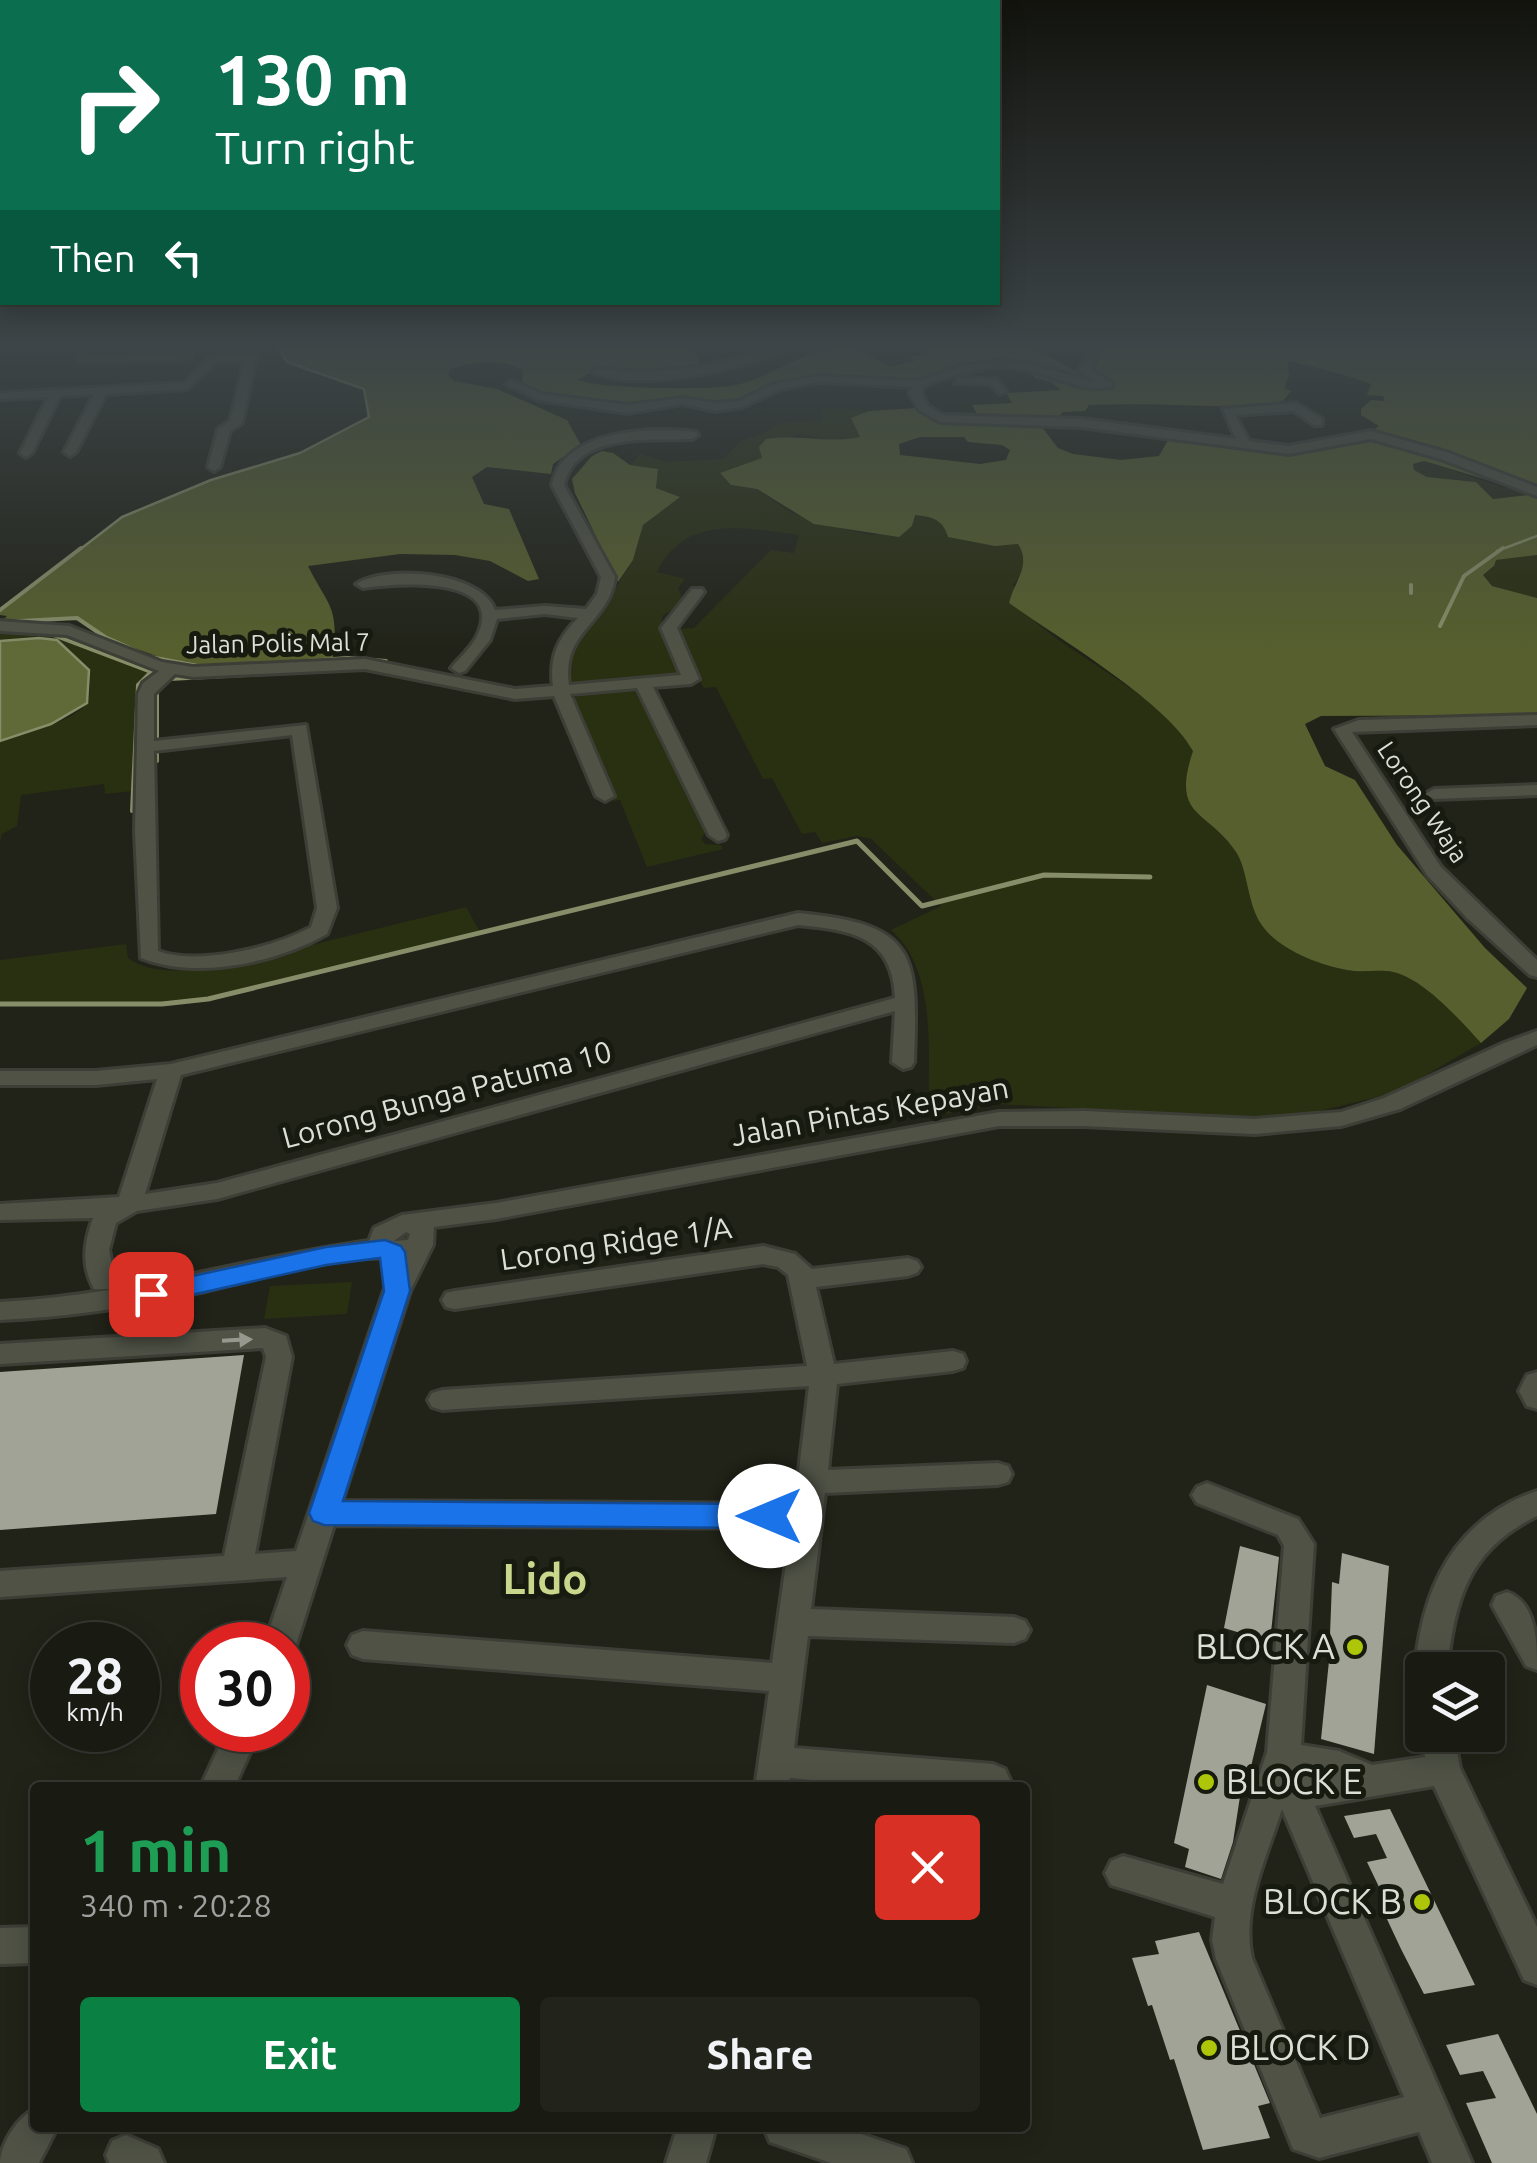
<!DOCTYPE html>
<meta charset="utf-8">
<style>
body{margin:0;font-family:Ubuntu,sans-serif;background:#22231b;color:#f1f3f6;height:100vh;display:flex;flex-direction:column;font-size:38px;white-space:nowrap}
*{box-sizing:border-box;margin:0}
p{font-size:32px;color:#9fa19f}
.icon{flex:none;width:55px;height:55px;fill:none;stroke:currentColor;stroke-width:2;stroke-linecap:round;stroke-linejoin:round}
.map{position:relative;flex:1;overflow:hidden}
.details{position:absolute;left:30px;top:1782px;width:1000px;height:350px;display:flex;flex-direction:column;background:#191a12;border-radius:10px;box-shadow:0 5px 25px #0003,0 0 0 2px #373832}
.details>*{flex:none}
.banner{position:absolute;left:0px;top:0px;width:1000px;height:305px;box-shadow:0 5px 25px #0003,0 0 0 2px #373832;background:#0b6e4f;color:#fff;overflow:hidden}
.buttons{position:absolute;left:1405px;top:1652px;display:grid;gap:20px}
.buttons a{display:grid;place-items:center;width:100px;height:100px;border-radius:10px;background:#191a12;box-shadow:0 5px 25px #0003,0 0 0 2px #373832;font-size:50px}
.speed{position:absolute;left:30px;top:1622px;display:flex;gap:20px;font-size:50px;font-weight:700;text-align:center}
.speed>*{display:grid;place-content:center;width:130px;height:130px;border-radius:50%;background:#191a12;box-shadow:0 5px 25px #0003,0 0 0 2px #373832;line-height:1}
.speed small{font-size:25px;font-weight:400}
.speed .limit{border:15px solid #d22;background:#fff;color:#111}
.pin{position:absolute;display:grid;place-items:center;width:85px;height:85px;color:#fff;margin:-42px;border-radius:20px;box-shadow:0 5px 15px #0006}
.me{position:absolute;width:110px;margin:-55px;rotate:270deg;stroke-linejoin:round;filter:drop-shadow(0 0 8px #0008)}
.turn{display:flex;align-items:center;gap:35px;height:210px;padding:0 50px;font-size:45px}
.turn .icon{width:130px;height:130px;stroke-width:2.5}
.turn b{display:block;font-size:70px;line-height:85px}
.then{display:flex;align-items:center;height:95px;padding:0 50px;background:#0003;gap:20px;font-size:38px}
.round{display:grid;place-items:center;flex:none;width:105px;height:105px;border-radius:10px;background:#22231b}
.summary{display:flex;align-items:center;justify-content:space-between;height:170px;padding:0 50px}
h1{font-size:60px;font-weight:600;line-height:75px;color:#1e9e55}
.action{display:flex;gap:20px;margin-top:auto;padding:20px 50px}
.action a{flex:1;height:115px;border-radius:10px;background:#0b8043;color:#fff;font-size:40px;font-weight:600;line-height:115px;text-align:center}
.action a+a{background:#22231b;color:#f1f3f6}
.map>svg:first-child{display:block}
.built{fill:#292d1b}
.green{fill:#292f11}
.forest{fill:#565f2d;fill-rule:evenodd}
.water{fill:#606a38;stroke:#868d68;stroke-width:2.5}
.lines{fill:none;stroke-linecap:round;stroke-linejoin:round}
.stream-far2{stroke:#868d68;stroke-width:2.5}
.stream-far1{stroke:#868d68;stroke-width:4}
.stream{stroke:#868d68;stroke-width:5}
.building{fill:#a0a395}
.minor-casing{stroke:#3d3f37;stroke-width:6}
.minor{fill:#4f5245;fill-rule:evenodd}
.oneway{fill:#96988e}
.route{fill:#1a73e8;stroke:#114b97;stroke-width:2.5}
.poi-dot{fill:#aec60a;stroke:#171a0f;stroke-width:4}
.labels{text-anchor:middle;stroke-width:10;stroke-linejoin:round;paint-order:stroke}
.far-street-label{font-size:25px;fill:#dddfd7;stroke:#171a0f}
.street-label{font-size:30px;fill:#dddfd7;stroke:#171a0f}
.near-poi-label{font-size:35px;fill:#dddfd7;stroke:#171a0f;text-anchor:end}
.near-quarter-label{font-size:42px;font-weight:bold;fill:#c8d78c;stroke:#171a0f}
</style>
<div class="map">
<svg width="1537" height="2163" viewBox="0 0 1537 2163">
<rect width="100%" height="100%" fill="#212318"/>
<path class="built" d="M1424,461L1505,488L1537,484V494L1493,499L1476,482L1427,477L1413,470V464Z"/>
<g class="green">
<path d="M824,408L869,411L851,418L860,437L839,442L798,434L763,458L720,474L731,485L756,489L792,513L848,530L872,535L912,526L914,515C953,519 971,549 1018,544C1028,560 1024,571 1013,585C1021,597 1028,615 1038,624C1083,662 1165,699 1193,751C1170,819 1208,809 1236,852C1248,870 1247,903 1261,924C1277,949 1318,965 1347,970C1362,973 1378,969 1393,972C1424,979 1460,1020 1481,1043L1395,1093L1302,1115L1255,1118L997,1104L929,1117C927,1058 939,972 891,930L941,906L871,839L857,836L822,843L815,832L802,834L772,778L763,779L716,687L704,688L686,658L677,629L694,628L771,550L794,553L799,535C746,528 685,514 657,572L685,579L678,588L684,603L662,616V635L681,677L573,690L568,685L567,656L582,630L604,608L633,560L643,525L678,497L656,488L658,469L630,465L640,454L666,462L723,459L741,441L767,432L775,424L822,420Z"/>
<path d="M1522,555H1537V598L1492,586L1483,575L1494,567L1495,560Z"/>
<path d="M0,631L65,637L144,668L152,676L138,685L133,791L105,794L104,784L21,795L17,826L2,834L0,843V741C20,735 77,721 87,702C92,694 89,680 89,670L57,640L0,641Z"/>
<path d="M635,689L640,690L706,832L701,839L705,844L721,845L723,849L647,867L620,800L613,801L573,700L578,696Z"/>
<path d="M466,907L480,932L208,999L162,1004H0V960L126,944L128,958C158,980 207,967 242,962Z"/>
<path d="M352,1282L347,1314L264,1319L270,1286Z"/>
</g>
<g class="forest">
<path d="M278,348H694L700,366L654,372L602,366L577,380C604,389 702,390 731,386C774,379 809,342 856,349C867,350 878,363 890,367L915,361L910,358L926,353L925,348H1032L1098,383L1037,367L983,363L960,366L918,382L809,377L778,383L737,403L714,405L691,400L617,407L590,399L545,395L522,383L523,370C500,358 474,361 450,369L448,375L454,381L497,389L567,420L581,445L553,464L551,474L487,467L472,477L484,504L509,509L539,579L528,581L490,561L455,555L400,554L308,566C329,608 339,605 333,658L236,667L183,666L105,637L77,618L1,622L7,616L0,615V610L122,517L211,480L300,453L369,417L364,389L287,362Z"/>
<path d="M1096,348H1537V484L1521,486L1370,432L1379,426L1361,415V409L1371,400L1385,401L1383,396L1367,395L1371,384C1362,379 1298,362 1287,361L1289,376L1284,388L1291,391L1279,406C1215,408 1152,402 1089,405L1085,411L1063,412L1055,420L978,416L972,405L1012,403L1006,393L1061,390L1051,382L1035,378L1029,369L1067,384L1113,388L1114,384L1091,370L1100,355Z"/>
<path d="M916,408L935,420L1039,423L1058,448L1073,454L1121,460L1159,456L1168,440L1278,452L1377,439L1443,457L1511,487L1424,461L1413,464L1414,470L1427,477L1476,482L1493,499L1537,494V555L1496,560L1494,566L1483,575L1492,586L1537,598V715L1321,716L1305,724L1325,766L1355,780L1397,845L1485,948L1527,988L1509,1019L1481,1043C1460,1020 1424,979 1393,972C1378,969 1362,973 1347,970C1318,965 1277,949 1261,924C1247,903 1248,870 1236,852C1208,809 1170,819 1193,751C1167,702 1057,637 1009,603C1014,581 1032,566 1018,544L995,546L948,537C943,519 932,517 915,515L912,526L899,537L814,524L757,489L731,485L720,473L762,458L759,447L766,439C801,434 828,444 860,437L851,418L869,411ZM920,437H964L968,442L1002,445L1010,450L1006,460L980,464L900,455L899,444Z"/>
<path d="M602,451L613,453L630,465L658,469L656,488L680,497L643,525L633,560L618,582L575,493L572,479L592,456Z"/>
</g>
<path class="water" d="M39,638L57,640L89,670L87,703L51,724L0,741V641Z"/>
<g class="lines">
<g class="stream-far2">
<path d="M78,551L122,517L211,480L300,453L369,417L364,389L287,362L278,348"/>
<path d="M1497,551L1537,536"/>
</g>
<g class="stream-far1">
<path d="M1411,585V593"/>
<path d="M0,610L81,548"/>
<path d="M1,622L77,618L105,637L150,657L203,667"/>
<path d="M1440,626L1464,576L1503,548"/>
<path d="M48,633L151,672L138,685L132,811"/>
<path d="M279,663L348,658L386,661"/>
<path d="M169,679L282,673"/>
<path d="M157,743V692L161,686"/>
<path d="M157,752V761"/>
</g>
<path class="stream" d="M0,1004H162L208,999L857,841L922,906L1044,875L1150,877"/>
</g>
<g class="building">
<path d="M244,1355L216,1514L0,1530V1372Z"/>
<path d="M1240,1546L1279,1557L1270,1642L1224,1628Z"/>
<path d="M1342,1553L1389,1566L1374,1754L1321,1739L1329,1661L1332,1582L1339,1584Z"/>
<path d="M1207,1685L1266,1704L1248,1779L1243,1777L1233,1842L1221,1879L1185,1867L1189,1849L1174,1843Z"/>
<path d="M1390,1809L1475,1985L1424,1994L1401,1949L1386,1917L1393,1916L1367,1862L1387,1858L1376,1834L1354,1838L1344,1816Z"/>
<path d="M1199,1932L1270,2103L1258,2106L1270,2138L1203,2150L1174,2059L1170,2060L1152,2005L1148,2006L1132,1958L1159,1954L1155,1941Z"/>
<path d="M1498,2034L1537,2114V2163H1492L1466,2103L1496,2098L1483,2071L1460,2075L1446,2045Z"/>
</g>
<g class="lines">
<defs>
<g id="minor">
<path d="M87,348L90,351L88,358L182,354L184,348H194L191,358L182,360L78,362L80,351Z"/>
<path d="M771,348H788C749,370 633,393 592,372L598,369C658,376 714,367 771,348Z"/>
<path d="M1086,348H1097L1099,353L1091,370L1112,383V387C1083,392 1061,379 1034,372C996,361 960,372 924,386L921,393L928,406L943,415L1081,419L1236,439L1223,409L1296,403L1322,419V425H1314L1294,411L1235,415L1249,441L1289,446L1371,431L1449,453L1537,487V496L1441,459L1371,439L1289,454L1081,427L940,422L919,410L909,393L913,387L818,382L781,389L742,407L715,411L683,404L627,413L539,400L506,384L512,381L542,394L627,405L683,398L715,403L739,401L774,384L818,376L919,381L960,366L1002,360L1030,364L1096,382L1079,371L1089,353Z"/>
<path d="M251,354L256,357L242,423L230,431L220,467L214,471L208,467L218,429L230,421L245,361L216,362L187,389L106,394L76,452L70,456L64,452L94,394L60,396L32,453L26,457L20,453L48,397L0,399V393L184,383L209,357Z"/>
<path d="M959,378L997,379L1006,391L1000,394L990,384L955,383Z"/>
<path d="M696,432L698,435L692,439C650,440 575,433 564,485L615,577C609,624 561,630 569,685L681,675L661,628L692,589H702L704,592L677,628L699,679L691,684L653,687L727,835L725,839L718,841L709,835L637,688L570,694L614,796L605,801L596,796L554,696L515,699L365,669L193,677L175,674L154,694V741L306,725L337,908L327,934C276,963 196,980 141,958L135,831L138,694L143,683L159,671L67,635L0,631V621L69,626L162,662L193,667L365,659L515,689L553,686C549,657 558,638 578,618L545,614L497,619L490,640L465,671L459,673L451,668C459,658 470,649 476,638C510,574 395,583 363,588L356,584C386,565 481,571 495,610L545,606L586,609L597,594L601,577L552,485C563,429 650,427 696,432ZM292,735L317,908L311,927C275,947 198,966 158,951L154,751Z"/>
<path d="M1537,715V725L1352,732L1441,867L1537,960V977L1530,975L1467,918L1427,875L1334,729L1359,720Z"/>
<path d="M1537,785V795L1434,799L1425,794L1434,789Z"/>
<path d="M798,913C918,924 918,954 914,1062L911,1067L903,1069L892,1062L895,1011L217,1199L137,1211L116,1223L109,1250L116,1283L112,1289H94C81,1265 84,1243 93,1218L0,1220V1204L119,1197L157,1079L96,1085H0V1071H96L171,1064ZM798,925C851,930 893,936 895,998L217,1183L145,1194L181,1075Z"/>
<path d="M1537,1031V1045L1400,1109L1341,1126L1255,1134L1084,1126H999L496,1219L434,1227L433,1245L410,1291L342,1501L795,1504L809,1386L442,1410L432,1407L428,1400L432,1393L442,1390L807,1366L788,1275L778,1267L763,1264L455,1309L446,1307L442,1300L446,1293L455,1291L763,1246L795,1254L812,1269L908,1258L917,1261L921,1267L917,1273L908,1276L816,1287L834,1364L953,1351L963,1354L966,1361L963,1368L953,1371L837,1384L828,1470L998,1463L1008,1466L1012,1474L1008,1482L998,1485L825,1493L811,1609L1014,1617L1025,1621L1030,1630L1025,1639L1014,1643L808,1636L794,1748L993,1764L1005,1769L1010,1780L1006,1788H898L790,1778L789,1788H755L769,1691L363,1659L352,1655L347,1645L352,1635L363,1631L772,1663L791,1528L334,1525L296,1645L288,1656V1645H264L287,1577L0,1597V1571L224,1556L266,1357L263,1348L0,1364V1344L265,1328L286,1336L292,1357L255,1554L296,1551L384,1291L398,1259C353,1250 241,1283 192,1294C128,1308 65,1317 0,1320V1302C126,1296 245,1258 369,1241L374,1228L402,1215L496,1203L999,1112L1084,1111L1255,1119L1341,1112L1384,1098L1504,1043ZM406,1232L410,1234L408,1240L394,1241Z"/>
<path d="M1537,1372V1409L1527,1406L1519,1391L1527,1375Z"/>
<path d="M1207,1483L1298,1519L1314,1544L1301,1745L1339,1751L1372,1765L1425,1757L1422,1735V1733L1454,1735L1460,1768L1537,1927V1985L1524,1980L1434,1786L1315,1806L1472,2163H1432L1419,2132L1319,2158L1293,2149L1216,1959L1212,1940L1215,1917L1111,1885L1105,1873L1111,1861L1123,1856L1223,1884L1267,1752L1284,1546L1278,1535L1197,1503L1192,1495L1197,1487ZM1282,1809L1404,2097L1320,2118L1252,1958C1241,1909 1267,1856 1282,1809Z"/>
<path d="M1537,1491V1516C1468,1550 1455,1599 1447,1670H1422V1681L1420,1680C1413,1666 1417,1650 1420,1634C1433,1566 1469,1514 1537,1491Z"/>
<path d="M1507,1592C1537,1603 1537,1642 1537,1670L1526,1666L1492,1605L1496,1596Z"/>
<path d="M227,1730H260L234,1788H200Z"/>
<path d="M35,1927V1963L0,1964V1928Z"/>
<path d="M35,2109V2128H57L39,2163H0C1,2144 17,2117 35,2109Z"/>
<path d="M677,2128H716L706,2163H666Z"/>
<path d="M764,2128H843L906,2149L912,2163H831L770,2142Z"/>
<path d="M126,2135L158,2149L164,2163H109L106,2155L112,2141Z"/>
</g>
</defs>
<use href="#minor" class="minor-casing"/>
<use href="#minor" class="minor"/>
</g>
<defs><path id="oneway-solid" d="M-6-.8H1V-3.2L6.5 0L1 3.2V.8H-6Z" transform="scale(2.5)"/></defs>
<use class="oneway" href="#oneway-solid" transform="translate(237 1340) rotate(-3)"/>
<linearGradient id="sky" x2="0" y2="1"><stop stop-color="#12130d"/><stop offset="0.53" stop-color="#3d4548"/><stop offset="1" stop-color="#3d4548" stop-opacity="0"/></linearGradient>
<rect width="1537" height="651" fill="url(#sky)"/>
<path class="route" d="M385,1240L401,1246L405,1252L410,1291L343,1501L770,1504L781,1507L785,1516L781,1524L770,1528L324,1525L313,1521L309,1513L384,1291L380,1258L326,1265L151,1304L141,1301L138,1294L141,1288L151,1285L326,1247Z"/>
<g class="poi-dot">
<circle cx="1355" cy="1647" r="10"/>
<circle cx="1206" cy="1782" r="10"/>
<circle cx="1422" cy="1902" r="10"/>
<circle cx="1209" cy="2048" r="10"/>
</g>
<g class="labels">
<g class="far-street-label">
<text transform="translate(278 643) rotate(-1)" y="9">Jalan Polis Mal 7</text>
<text transform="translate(1423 802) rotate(56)" y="9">Lorong Waja</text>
</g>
<g class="street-label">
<text transform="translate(447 1095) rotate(-15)" y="10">Lorong Bunga Patuma 10</text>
<text transform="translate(870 1112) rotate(-10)" y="10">Jalan Pintas Kepayan</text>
<text transform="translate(616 1244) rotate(-8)" y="10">Lorong Ridge 1/A</text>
</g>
<g class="near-poi-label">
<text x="1335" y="1659">BLOCK A</text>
<text x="1226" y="1794" text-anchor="start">BLOCK E</text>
<text x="1402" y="1914">BLOCK B</text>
<text x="1229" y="2060" text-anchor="start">BLOCK D</text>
</g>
<g class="near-quarter-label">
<text x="545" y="1594">Lido</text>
</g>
</g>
</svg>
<div class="buttons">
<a><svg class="icon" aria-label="layers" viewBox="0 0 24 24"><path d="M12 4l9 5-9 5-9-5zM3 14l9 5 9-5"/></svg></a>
</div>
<div class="speed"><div>28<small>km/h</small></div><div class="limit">30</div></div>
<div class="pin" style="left:151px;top:1294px;background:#d93025"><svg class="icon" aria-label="arrive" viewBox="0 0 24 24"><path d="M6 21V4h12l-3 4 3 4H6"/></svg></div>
<svg class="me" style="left:770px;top:1516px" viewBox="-20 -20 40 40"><circle r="19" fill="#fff"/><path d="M0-13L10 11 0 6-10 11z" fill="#1a73e8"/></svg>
<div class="banner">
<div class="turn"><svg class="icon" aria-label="right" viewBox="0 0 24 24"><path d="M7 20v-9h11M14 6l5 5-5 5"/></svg><div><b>130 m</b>Turn right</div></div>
<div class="then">Then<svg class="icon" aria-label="left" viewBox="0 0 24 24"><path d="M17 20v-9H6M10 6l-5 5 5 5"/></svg></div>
</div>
<section class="details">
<div class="summary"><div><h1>1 min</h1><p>340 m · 20:28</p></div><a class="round" style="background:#d93025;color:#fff"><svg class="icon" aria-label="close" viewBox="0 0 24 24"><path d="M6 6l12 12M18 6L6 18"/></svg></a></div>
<div class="action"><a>Exit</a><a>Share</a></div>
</section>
</div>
